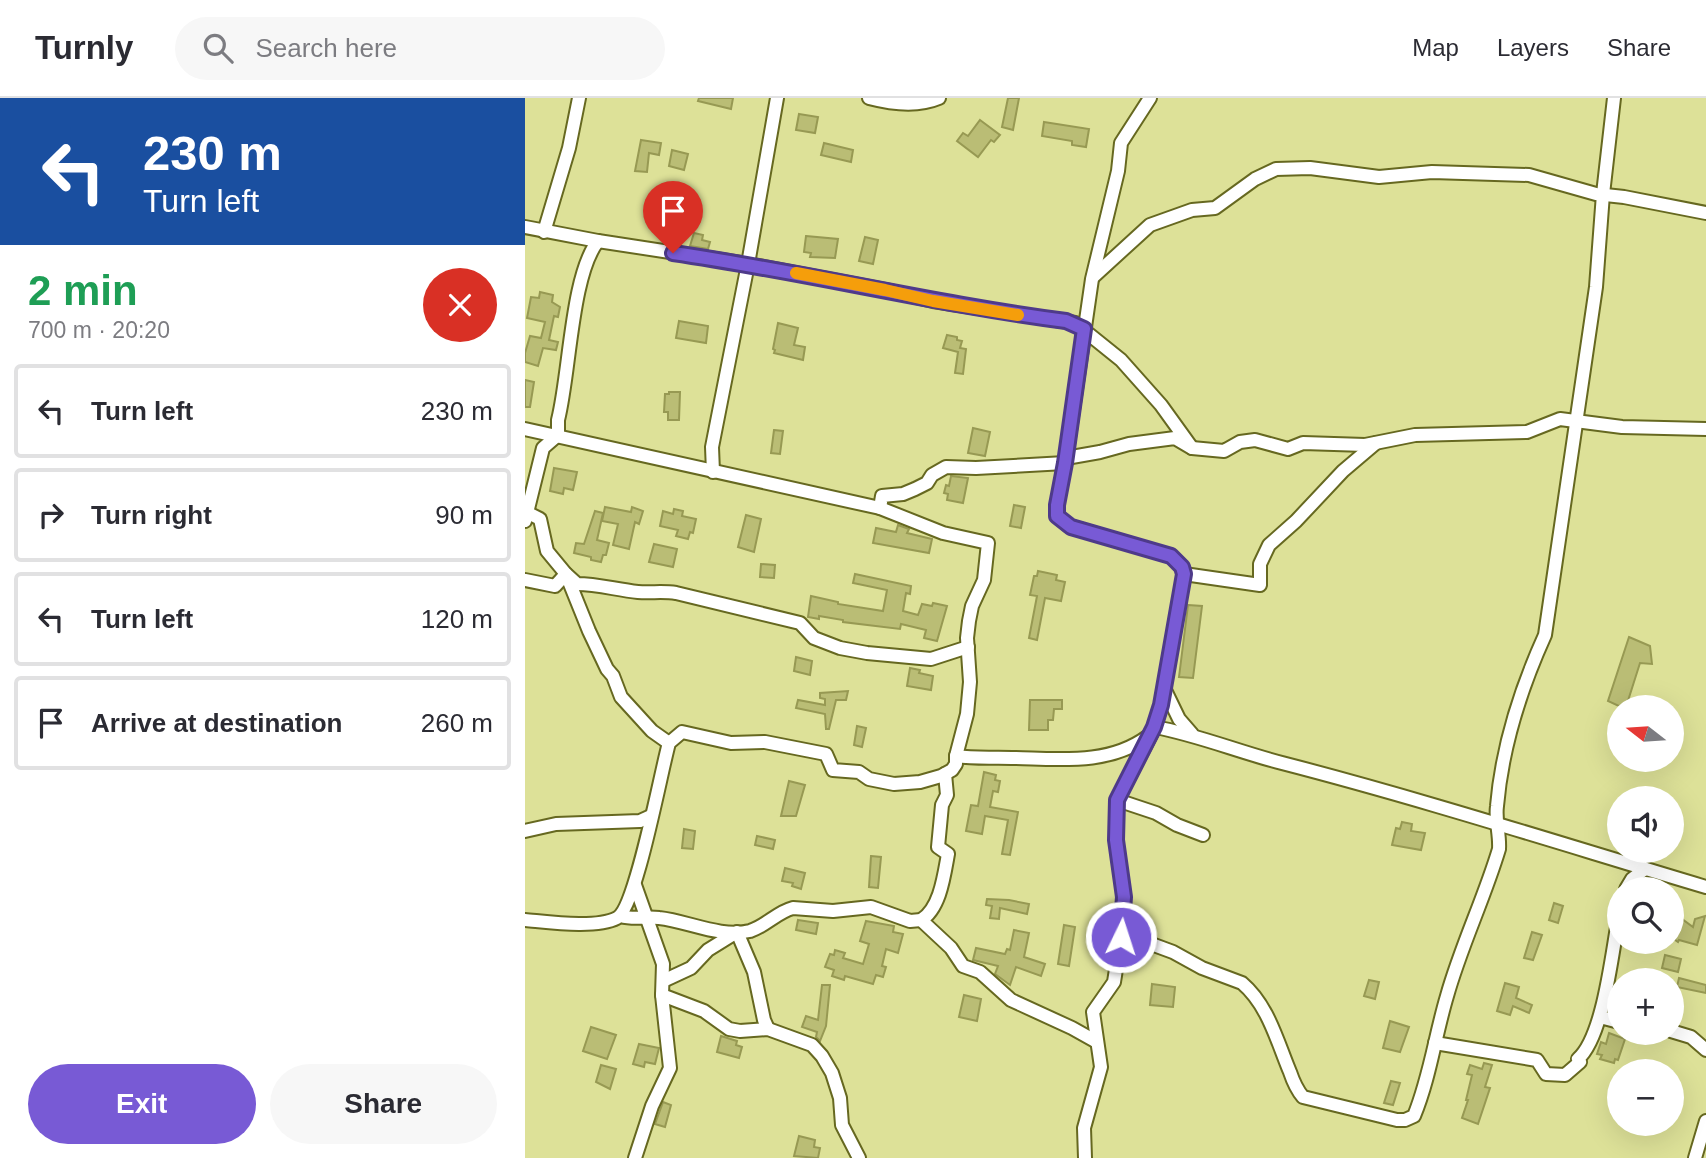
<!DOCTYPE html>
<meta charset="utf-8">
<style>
body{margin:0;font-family:Arial,sans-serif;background:#f7f7f7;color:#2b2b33;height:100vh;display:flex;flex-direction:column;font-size:26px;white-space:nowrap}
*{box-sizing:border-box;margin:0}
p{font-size:23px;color:#7c7c81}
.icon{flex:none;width:38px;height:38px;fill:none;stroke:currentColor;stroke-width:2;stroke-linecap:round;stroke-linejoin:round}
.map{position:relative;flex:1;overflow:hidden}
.details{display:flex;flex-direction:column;background:#fff;width:525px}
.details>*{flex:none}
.guide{background:#1a4fa0;color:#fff;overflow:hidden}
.needle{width:46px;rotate:287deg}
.tools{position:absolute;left:1082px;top:597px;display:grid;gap:14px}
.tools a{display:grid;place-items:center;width:77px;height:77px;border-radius:50%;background:#fff;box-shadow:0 7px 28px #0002;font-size:35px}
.pin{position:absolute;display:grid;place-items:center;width:60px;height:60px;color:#fff;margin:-72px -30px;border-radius:50% 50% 50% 0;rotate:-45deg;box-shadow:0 0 7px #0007}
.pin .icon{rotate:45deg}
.me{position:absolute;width:77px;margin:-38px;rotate:4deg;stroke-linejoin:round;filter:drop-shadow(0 0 5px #0008)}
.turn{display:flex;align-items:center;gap:24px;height:147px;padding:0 28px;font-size:32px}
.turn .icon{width:91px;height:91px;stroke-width:2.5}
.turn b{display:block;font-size:49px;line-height:60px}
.round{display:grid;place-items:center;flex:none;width:74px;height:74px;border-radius:37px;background:#f7f7f7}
.headline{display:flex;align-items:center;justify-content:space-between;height:119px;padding:0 28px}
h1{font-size:42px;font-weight:800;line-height:52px;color:#1e9e55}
.button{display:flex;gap:14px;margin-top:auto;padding:14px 28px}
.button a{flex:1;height:80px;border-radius:42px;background:#785ad5;color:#fff;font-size:28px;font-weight:800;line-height:80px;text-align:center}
.button a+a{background:#f7f7f7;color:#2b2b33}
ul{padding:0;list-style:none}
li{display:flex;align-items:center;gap:21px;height:94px;margin:0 14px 10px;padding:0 14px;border:4px solid #e1e1e2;border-radius:7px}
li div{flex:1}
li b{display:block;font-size:26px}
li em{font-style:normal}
header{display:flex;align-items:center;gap:42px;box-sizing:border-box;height:98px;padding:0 35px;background:#fff;border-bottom:2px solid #e1e1e2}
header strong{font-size:33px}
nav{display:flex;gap:38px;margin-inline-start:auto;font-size:24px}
.search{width:490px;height:63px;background:#f7f7f7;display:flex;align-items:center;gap:18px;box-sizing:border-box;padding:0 24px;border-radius:38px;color:#7c7c81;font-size:26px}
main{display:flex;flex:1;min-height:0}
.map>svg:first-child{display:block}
.building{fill:#babd75;stroke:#979953;stroke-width:2}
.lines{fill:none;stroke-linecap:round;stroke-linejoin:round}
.street-casing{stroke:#666820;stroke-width:16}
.street{stroke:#fff;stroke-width:12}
.route-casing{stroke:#4e3a8a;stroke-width:18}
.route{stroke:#785ad5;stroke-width:12}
.slow{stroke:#f59e0b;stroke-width:12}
</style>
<header>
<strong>Turnly</strong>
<div class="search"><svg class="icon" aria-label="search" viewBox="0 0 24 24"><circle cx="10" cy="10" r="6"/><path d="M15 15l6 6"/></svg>Search here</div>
<nav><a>Map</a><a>Layers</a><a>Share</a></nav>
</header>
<main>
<section class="details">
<div class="guide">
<div class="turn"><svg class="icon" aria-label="left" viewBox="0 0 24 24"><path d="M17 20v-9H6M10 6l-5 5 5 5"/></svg><div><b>230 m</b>Turn left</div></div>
</div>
<div class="headline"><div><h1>2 min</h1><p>700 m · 20:20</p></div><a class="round" style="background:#d93025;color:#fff"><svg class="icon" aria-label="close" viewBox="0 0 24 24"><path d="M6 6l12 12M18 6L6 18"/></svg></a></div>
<ul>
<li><svg class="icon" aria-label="left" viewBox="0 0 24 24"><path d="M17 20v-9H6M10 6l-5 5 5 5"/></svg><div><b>Turn left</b></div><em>230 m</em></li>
<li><svg class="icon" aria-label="right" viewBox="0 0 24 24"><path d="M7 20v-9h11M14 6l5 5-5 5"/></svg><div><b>Turn right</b></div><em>90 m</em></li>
<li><svg class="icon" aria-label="left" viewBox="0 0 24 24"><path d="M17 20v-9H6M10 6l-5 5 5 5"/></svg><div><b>Turn left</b></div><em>120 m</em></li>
<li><svg class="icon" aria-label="arrive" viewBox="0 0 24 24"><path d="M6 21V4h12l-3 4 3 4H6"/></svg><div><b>Arrive at destination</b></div><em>260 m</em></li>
</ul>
<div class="button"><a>Exit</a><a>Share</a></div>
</section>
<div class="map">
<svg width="1181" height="1060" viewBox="0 0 1181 1060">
<rect width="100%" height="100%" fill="#dde198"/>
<g class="building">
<path d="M174,0H208L206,11L173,3Z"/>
<path d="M483,0H494L488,32L477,29Z"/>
<path d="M274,16L293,19L290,35L271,32Z"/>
<path d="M455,22L475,37L469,44L466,42L453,59L432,43L438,35L443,38Z"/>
<path d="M519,24L564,31L561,49L547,47V43L517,38Z"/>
<path d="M116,42L136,45L134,57L124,55L122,74L110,73Z"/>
<path d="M299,45L328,52L326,64L296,57Z"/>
<path d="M147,52L163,56L159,72L144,68Z"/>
<path d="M169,135L178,137L177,142L185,144L183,151L165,148Z"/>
<path d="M281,138L313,141L310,160L285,159L286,155L279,154Z"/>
<path d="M340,139L353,142L348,166L334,163Z"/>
<path d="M15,194L28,197L27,204L35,209L33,219L29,218L24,242L33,244L31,252L18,250L13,268L0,264V255L5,238L16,240L20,224L2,220L6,199L14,200Z"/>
<path d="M154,223L183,228L181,245L151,240Z"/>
<path d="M253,225L273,230L269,247L280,249L278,262L249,255L250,252L248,251Z"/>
<path d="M422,237L432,239V242L437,243L435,250L441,251L438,276L430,275L433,254L418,250Z"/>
<path d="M0,282L9,284L5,309H0Z"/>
<path d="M144,294H155L154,322H143V314H139L140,296H144Z"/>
<path d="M448,330L465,334L460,358L443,355Z"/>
<path d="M249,332L258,333L255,356L246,355Z"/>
<path d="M29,370L52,374L48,392L39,390L38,396L25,393Z"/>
<path d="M426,378L443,380L438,405L422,402L423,396L419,395L421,387L424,388Z"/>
<path d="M489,407L500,409L496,430L485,428Z"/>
<path d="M80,409L106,414L107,409L118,413L114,426L110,424L104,451L88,447L93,426L77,423Z"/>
<path d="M149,411L158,413L157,418L171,421L168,435L165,434L163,441L151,438L153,432L135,428L138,413L148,416Z"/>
<path d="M70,413L78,415L72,442L84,445L81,457H78L76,464L66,462V459L49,455L51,445L59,446Z"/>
<path d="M221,417L236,421L229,454L213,449Z"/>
<path d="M373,427L384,431L382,435L407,441L404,455L348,445L351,430L371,434Z"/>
<path d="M129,446L152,451L148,469L124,464Z"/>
<path d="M236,466L250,467L249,480L235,479Z"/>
<path d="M513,473L532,477L531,482L540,484L536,503L520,500L512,542L504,540L512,498L505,497L509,478H512Z"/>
<path d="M330,476L386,488L385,496L381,495L378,513L393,517L397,506L407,508L408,505L422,508L412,543L399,540L401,532L376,526L375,531L318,524V522L294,518V521L283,519L286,498L313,504V506L358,513L362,492L328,485Z"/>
<path d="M663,507L677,508L668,580L654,579Z"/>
<path d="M1104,539L1125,548L1127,566L1115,565L1101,609H1096L1083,603Z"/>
<path d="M271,559L287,563L285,577L269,573Z"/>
<path d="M385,570L395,572L394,575L408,578L406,592L382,588Z"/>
<path d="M323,593L321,602H311L304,631H301L300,616L271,610L273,602L300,607V601L295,600V595Z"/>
<path d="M505,602H537V611H529L528,622H523V632H504Z"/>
<path d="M332,628L341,630L337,649L329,647Z"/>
<path d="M459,674L471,677L470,682L475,683L473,694L468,693L465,709L493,714L485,757L477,756L483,722L460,718L457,736L441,733L446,707L453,708Z"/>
<path d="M264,683L280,687L271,718H256Z"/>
<path d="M877,724L887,726L886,733L900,735L896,752L867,747L871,730L875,731Z"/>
<path d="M159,731L170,733L168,751L157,750Z"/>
<path d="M232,738L250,742L248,751L230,747Z"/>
<path d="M346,758L356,759L353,790L344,789Z"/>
<path d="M260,770L280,775L276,791L267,788L268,785L257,783Z"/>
<path d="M462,801L484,802L504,806L502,816L475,810L474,821L465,820L467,808L461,807Z"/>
<path d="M1029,805L1038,808L1033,825L1024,822Z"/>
<path d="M1180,818L1172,847L1154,842L1153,844L1146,839V826L1151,820L1155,824L1157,821L1168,829L1170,821Z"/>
<path d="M273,822L293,825L291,836L271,832Z"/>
<path d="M341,823L369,828L368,834L378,836L373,855L361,851L357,868L361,869L358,879L351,877L348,886L320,878L319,882L307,878L309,872L300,869L305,856L309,857L310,852L320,855L318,860L338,866L344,846L335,843Z"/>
<path d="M539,827L550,829L544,868L533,866Z"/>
<path d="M489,832L504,835L499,859L520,866L516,878L491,869L485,887L470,876L473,868L448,862L451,850L480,856L482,851L485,852Z"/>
<path d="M1007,834L1017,837L1008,862L999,860Z"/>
<path d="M1140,857L1156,861L1153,874L1137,870Z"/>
<path d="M1154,880L1181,887V895L1152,889Z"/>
<path d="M844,882L854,884L850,901L839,898Z"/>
<path d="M980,885L994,889L991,900L1007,907L1004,915L988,908L985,917L972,913Z"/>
<path d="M627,886L650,889L648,909L625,907Z"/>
<path d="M297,887H305L301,928L295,943L291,939L292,934L277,929L281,918L293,922Z"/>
<path d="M439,897L456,901L452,923L434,919Z"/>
<path d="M865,923L884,929L875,954L858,950Z"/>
<path d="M66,929L91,937L82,961L58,953Z"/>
<path d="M1084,935L1100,941L1093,962L1090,961L1089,965L1075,961L1077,957L1072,956L1076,944L1081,946Z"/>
<path d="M196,938L212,943L211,947L217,949L214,960L192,954Z"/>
<path d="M114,946L134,950L130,966L120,964L119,969L108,966Z"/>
<path d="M959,965L967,967L960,989L965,990L953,1026L937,1020L943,1002H941L947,977L942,976L945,967L957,971Z"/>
<path d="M76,967L91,971L85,991L71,984Z"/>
<path d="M866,983L875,985L868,1007L859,1005Z"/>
<path d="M138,1004L146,1007L140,1029L130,1026Z"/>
<path d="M274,1038L290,1042L289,1049L295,1050L293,1060L269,1058Z"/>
</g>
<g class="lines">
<defs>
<g id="street">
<path d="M344,0C367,6 393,9 414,0"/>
<path d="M0,129L73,143L223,166L361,192L408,203L550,225L596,262L636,307L667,350"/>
<path d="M19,134L44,50L54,0"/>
<path d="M568,179L625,127L667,112L690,110L730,81L751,71L785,70L854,79L907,74L1004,77L1071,96L1099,99L1181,115"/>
<path d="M0,331L355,410L418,435L463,445L459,482L447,508L444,523L442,540L445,584L442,616L431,658V666L427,672L416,678L395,684L369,686L344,681L334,674L308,672L301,656L240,644L206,645L157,634L144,645C136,673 111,810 92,820C71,831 23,824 0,822"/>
<path d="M541,360L575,354L604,346L650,340L667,350L699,353L715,344L730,342L763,351L778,345L840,347L890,337L1002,334L1035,321L1097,329L1181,331"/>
<path d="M188,374L187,349L223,166L252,0"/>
<path d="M355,410L357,398L378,396L390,391L402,385L407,377L421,369L451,370L540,365"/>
<path d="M3,415L15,421L22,453L41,476L64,533L82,571L88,578L96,599L127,633L144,645"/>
<path d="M0,423L18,350L33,337V322C45,275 46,177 73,143"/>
<path d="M659,476L735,487V466L744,447L771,423L818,373L851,345"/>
<path d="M0,482L30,488L41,476L52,486C73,486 92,492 113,494C126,495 138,493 151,495L275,525L289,540L315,550L342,555L406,561L443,549"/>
<path d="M639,590L654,621L667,636"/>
<path d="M630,629C673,637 714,654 757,665C900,702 1040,747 1181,789"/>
<path d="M431,658C451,661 470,659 490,660C535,661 584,667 622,639"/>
<path d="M592,702L631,715L652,727L678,737"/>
<path d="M0,733L31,726L115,723L126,718"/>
<path d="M1101,791L1107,781L1120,771"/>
<path d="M96,818C109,822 121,818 134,820C163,823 195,840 225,833C241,828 252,814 268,810L308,813L346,809L385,823L396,822C415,811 419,778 423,756L413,749L417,707L422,697L420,676"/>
<path d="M396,822L426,850L438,868L455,874L486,902L547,930L572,944"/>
<path d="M596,839L629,847L648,854L677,870L717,885C743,907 752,943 765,974C768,983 772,992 778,999L872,1022H880L889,1018C905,979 910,938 922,898C936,848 959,801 974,751C975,736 970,723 972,708C977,650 996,590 1020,537L1071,189L1078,96L1089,0"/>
<path d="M138,883L166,870L183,852L212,834L229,874L239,922L243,931"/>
<path d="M137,897L179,913L204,931L215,933L243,931L287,947L297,958L307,975L315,1000L317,1027L334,1060"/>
<path d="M1075,919L1094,924"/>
<path d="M1146,933L1166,939L1181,952"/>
<path d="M910,945L1012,962L1021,976L1040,977L1055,964L1053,961C1079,938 1087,853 1094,818"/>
<path d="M110,1060L127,1008L145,970L137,897L138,866L110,787"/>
<path d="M560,1060L559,1030L576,969L568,914L589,884L596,839L599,799L591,742L592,702L630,629L636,607L659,476L657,469L646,458L544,428L532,418V407L541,360L567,181L593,73L596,45L625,0"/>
<path d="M1170,1060L1181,1023"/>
</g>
</defs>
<use href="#street" class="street-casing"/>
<use href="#street" class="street"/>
</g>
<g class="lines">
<defs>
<path id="route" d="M148,155C280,174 409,206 541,223L559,231L540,365L532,407V418L546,429L646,458L657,469L659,476L636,607L629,629L592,702L591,742L599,799L596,839"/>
</defs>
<use href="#route" class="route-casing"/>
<use href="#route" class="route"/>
<path class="slow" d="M271,175L360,192L408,203L493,217"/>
</g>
</svg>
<div class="tools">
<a><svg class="needle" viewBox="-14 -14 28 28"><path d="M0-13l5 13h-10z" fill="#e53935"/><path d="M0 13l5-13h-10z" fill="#7c7c81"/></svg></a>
<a><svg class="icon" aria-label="sound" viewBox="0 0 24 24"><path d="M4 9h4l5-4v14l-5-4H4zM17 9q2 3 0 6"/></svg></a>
<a><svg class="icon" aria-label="search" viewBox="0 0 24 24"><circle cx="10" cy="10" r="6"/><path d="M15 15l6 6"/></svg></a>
<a>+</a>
<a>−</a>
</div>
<div class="pin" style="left:148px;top:155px;background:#d93025"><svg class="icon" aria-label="arrive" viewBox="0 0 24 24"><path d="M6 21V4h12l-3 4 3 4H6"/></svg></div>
<svg class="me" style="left:596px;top:839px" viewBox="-20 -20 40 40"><circle r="17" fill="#785ad5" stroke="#fff" stroke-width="3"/><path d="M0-11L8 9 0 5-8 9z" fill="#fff"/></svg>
</div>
</main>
